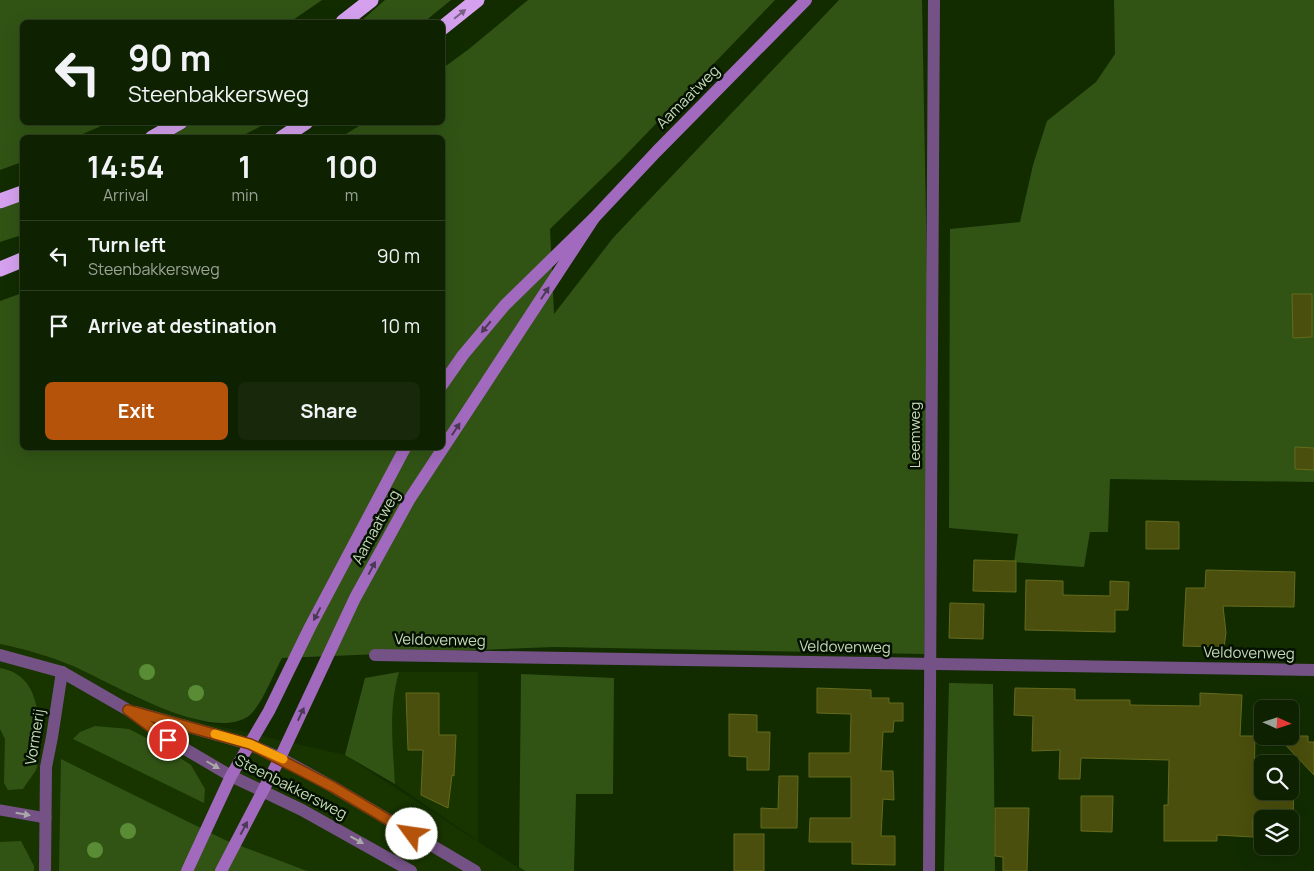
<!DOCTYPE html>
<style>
body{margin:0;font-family:Manrope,sans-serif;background:#17290a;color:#f1f3f6;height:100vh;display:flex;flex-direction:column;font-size:19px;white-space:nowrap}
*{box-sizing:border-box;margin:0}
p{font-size:16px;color:#9ba399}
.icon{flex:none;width:28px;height:28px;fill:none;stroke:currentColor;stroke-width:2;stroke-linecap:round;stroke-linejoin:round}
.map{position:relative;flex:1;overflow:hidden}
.details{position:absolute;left:20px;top:135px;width:425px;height:315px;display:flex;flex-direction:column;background:#0e2100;border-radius:8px;box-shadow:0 5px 20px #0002,0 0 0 1px #2e3e22}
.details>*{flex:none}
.banner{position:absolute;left:20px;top:20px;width:425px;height:105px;border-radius:8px;box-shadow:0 5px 20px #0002,0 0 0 1px #2e3e22;background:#0e2100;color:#f1f3f6;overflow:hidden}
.needle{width:32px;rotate:93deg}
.buttons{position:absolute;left:1254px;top:700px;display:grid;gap:10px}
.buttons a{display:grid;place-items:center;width:45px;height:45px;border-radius:8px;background:#0e2100;box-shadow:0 5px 20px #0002,0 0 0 1px #2e3e22;font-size:25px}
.pin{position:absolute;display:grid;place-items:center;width:42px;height:42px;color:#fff;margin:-21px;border:2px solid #fff;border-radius:50%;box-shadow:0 1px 5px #0007}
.me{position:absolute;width:55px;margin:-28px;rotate:301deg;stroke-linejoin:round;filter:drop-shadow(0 0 4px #0008)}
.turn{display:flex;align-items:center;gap:18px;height:105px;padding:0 25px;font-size:22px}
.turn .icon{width:65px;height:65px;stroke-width:2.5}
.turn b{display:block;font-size:35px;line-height:42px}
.eta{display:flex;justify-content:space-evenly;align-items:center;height:85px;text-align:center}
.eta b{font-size:30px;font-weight:700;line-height:35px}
.button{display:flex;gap:10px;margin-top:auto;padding:10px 25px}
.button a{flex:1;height:58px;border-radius:8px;background:#b45309;color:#fff;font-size:20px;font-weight:700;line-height:58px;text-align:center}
.button a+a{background:#17290a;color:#f1f3f6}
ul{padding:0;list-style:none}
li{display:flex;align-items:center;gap:15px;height:70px;padding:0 25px;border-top:1px solid #2e3e22}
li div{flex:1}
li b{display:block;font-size:19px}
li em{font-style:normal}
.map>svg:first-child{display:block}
.built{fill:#183500}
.green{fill:#315415}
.building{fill:#4a4f0d;stroke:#656b1c}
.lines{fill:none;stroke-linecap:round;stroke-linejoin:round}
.service{stroke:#755286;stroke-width:11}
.minor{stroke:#755286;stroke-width:12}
.secondary{stroke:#a26abe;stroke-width:12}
.motorway{stroke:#d5a1ef;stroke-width:15}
.tree{fill:#5a8c35}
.oneway{fill:#776083}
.oneway2{fill:#4c3955}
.oneway3{fill:#a9aaa7}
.route-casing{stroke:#753606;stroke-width:12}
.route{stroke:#b45309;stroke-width:9}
.slow{stroke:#f59e0b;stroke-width:9}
.labels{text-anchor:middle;stroke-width:5;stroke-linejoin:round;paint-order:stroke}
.street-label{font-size:15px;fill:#c5d9b9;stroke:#051100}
</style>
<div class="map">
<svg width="1314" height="871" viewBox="0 0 1314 871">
<rect width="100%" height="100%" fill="#122c00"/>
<g class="built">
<path d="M0,644L41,654L74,666L135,697L205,723L345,755L523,871H0Z"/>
<path d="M399,672H478V841L395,784L391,727L393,692Z"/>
</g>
<g class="green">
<path d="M0,0H322L290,22H22V122L108,123L76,137L22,138V162L0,170Z"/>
<path d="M385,0H451L424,22H360Z"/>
<path d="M528,0H775L621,160L550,229L554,314L613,238L839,0H922L928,328L924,654L554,647L282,658C274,673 262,704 250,715C213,745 110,682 73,666C49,656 25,649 0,644V301L22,293V448H442V138L341,137L364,123L442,122L443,68L469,49Z"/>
<path d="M1114,0H1314V482L1110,479L1108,532H1090L1084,567L1014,562L1018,534L949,528L950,229L1020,222L1033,165L1047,121L1096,82L1115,54Z"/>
<path d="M188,123H267L240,137L158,138Z"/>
<path d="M22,200V235L0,242V209Z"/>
<path d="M0,668C37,674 40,712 38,743C38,751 39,762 36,770C32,776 27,783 23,789L8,790L4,783L5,739L0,729Z"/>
<path d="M399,672C388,709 393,746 395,784L345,755L365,678Z"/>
<path d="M521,674L614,678L613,794H576L574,871H525L519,867Z"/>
<path d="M949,683L993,684L995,871H944Z"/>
<path d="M95,726L129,729L162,746L191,765L205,789L204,803L73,739L80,732Z"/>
<path d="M61,759L225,840L307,871H59Z"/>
<path d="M21,841L34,866V871H0V842Z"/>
</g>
<g class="building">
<path d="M1292,294H1312V337L1293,338Z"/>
<path d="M1295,447L1314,448V470L1295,469Z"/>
<path d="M1146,521L1179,522V549H1146Z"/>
<path d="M974,560L1016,561V592L973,591Z"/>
<path d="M1206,570L1295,572L1294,607L1223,606L1226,633L1224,647L1183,646L1186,588H1205Z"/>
<path d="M1026,580L1063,581V595L1110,596V581L1129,582L1128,610H1115V632L1025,630Z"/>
<path d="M950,603L984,604L983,639L949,638Z"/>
<path d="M817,688L871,690V698H889V703H903V721H894L893,732H883L881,771H893L894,800L883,799L881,836H895V865L852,864V842H809L810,818H851V777H809V753H850L851,714L817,713Z"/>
<path d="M1015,688L1075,689V700H1130V705L1200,706V693L1242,695L1240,736H1255L1254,788H1262V791H1290V789H1294L1293,819H1253V837L1217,835V841H1164V805H1168L1169,760L1081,758L1080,779H1059L1060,750L1032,751L1033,716L1014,715Z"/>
<path d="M406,693H439V735H456L454,776L452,775L448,808L421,795L423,750H408Z"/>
<path d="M729,714L757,715V732H770L769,770H747V757L729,756Z"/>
<path d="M1277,736H1308V742H1314V775Z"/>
<path d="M779,776H798L797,828H761V808L778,809Z"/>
<path d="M1081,796H1113L1112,832L1081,831Z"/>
<path d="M995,808H1029L1027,871H1003V857L995,856Z"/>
<rect x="734" y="834" width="30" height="37"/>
</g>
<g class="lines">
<path class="service" d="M0,810L46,818"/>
<g class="minor">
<path d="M0,655L62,672L128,710L168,739L231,776L302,810L411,871"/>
<path d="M375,655L1314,670"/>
<path d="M136,712L249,744L280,758L333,787L475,871"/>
<path d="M45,871L46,767L52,737L62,672"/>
<path d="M929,871L934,0"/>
</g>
<g class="secondary">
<path d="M442,385L463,355L505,305L594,218L657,151L806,0"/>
<path d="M187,871L231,776L269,711L310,627L405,448"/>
<path d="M221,871L280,758L355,598L409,500L594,218"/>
</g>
<g class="motorway">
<path d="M343,22L371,0"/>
<path d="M442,28L477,0"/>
<path d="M152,138L180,122"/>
<path d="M282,138L306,122"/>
<path d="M0,201L22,193"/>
<path d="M0,269L22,260"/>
</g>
</g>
<g class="tree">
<circle cx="147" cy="672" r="8"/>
<circle cx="196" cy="693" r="8"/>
<circle cx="128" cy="831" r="8"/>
<circle cx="95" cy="850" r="8"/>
</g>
<defs><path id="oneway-solid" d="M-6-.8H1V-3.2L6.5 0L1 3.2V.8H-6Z" transform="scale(1.25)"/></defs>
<use class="oneway" href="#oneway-solid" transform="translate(460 14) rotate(-39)"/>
<g class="oneway2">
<use href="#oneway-solid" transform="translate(545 293) rotate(-57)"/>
<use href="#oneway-solid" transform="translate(486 327) rotate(130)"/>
<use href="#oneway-solid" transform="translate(456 429) rotate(-57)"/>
<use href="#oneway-solid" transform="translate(372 568) rotate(-62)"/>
<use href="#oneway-solid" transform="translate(317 614) rotate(118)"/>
<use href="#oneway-solid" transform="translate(301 714) rotate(-65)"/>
<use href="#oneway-solid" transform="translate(244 828) rotate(-62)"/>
</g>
<g class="oneway3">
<use href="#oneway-solid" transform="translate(213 765) rotate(30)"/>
<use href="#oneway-solid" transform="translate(23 814) rotate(10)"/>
<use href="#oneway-solid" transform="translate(357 840) rotate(29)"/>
</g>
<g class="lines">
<defs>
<path id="route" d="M168,740L128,710L250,744L333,787L412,834"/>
</defs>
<use href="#route" class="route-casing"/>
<use href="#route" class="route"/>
<path class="slow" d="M215,734L250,744L283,759"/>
</g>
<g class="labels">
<g class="street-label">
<text transform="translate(688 97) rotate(-45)" y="5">Aamaatweg</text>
<text transform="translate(915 435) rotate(-90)" y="5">Leemweg</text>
<text transform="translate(376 527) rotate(-61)" y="5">Aamaatweg</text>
<text transform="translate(440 640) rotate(1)" y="5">Veldovenweg</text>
<text transform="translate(845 647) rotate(1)" y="5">Veldovenweg</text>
<text transform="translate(1249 653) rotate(1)" y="5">Veldovenweg</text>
<text transform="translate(35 737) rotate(-81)" y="5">Vormerij</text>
<text transform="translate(291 787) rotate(27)" y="5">Steenbakkersweg</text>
</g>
</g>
</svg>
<div class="buttons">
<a><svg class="needle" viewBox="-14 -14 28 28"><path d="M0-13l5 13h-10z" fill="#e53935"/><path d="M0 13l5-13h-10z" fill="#9ba399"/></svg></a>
<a><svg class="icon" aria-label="search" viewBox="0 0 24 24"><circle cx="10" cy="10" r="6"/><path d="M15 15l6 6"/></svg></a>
<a><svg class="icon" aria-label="layers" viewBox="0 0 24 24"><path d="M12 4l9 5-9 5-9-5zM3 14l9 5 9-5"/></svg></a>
</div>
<div class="pin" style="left:168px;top:740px;background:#d93025"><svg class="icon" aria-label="arrive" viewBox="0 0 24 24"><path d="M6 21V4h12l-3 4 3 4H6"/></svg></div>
<svg class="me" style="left:412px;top:834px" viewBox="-20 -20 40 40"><circle r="19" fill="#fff"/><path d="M0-13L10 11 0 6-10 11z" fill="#b45309"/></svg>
<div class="banner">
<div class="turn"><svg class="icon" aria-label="left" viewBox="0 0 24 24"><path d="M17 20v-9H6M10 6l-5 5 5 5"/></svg><div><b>90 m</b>Steenbakkersweg</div></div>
</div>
<section class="details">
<div class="eta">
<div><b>14:54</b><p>Arrival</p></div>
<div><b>1</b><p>min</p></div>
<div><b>100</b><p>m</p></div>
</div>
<ul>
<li><svg class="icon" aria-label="left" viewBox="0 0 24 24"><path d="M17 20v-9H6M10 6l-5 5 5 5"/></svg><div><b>Turn left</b><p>Steenbakkersweg</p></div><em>90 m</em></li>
<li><svg class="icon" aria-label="arrive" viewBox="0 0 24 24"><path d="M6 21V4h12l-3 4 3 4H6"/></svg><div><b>Arrive at destination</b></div><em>10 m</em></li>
</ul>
<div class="button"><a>Exit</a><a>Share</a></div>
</section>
</div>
